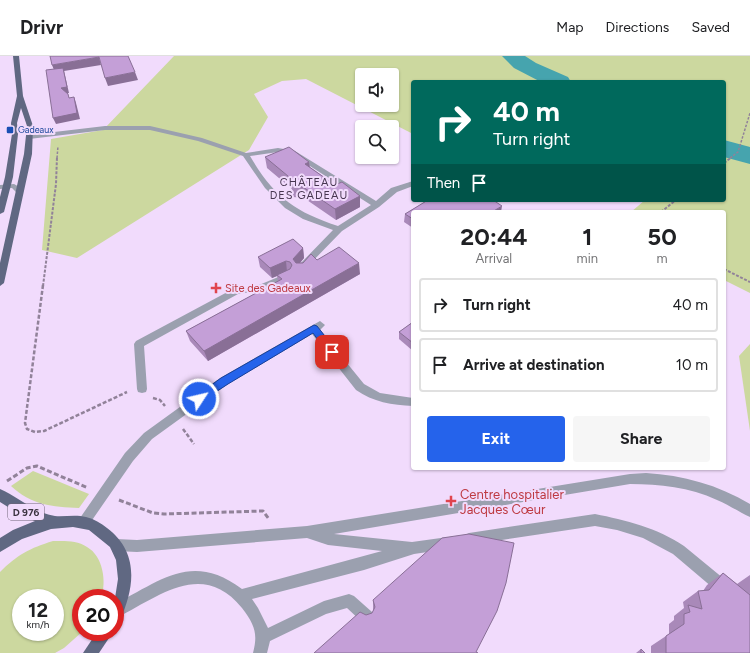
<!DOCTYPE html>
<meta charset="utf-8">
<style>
body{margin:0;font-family:Figtree,sans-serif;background:#f6f6f6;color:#202124;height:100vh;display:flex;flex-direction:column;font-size:15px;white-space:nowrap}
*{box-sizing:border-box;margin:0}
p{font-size:13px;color:#757577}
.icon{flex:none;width:22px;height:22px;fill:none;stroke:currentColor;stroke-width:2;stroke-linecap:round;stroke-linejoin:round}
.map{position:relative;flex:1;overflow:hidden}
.drawer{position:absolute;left:411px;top:154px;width:315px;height:260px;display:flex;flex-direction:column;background:#fff;border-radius:4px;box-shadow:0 1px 3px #0004}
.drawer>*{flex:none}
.hud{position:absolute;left:411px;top:24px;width:315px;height:122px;border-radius:4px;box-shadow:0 1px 3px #0004;background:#00695c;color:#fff;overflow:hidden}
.controls{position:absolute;left:355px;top:12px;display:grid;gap:8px}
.controls a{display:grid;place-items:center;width:44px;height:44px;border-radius:4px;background:#fff;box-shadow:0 1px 3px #0004;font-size:20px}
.speed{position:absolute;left:12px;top:533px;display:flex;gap:8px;font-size:20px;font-weight:700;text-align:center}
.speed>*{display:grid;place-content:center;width:52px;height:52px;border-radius:50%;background:#fff;box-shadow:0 1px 3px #0004;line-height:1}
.speed small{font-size:10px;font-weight:400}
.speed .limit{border:6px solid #d22;background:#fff;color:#111}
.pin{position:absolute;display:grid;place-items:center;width:34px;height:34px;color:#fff;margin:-17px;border-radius:8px;box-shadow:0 2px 6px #0006}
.me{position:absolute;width:44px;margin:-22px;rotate:55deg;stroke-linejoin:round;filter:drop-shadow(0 0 3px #0008)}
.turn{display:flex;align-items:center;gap:14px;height:84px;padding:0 16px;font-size:18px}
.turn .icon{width:52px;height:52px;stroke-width:2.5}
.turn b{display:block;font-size:28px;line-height:34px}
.then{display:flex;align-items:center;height:38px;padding:0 16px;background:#0003;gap:8px;font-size:15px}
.eta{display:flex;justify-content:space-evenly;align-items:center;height:68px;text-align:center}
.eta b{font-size:24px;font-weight:700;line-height:28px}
.button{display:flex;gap:8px;margin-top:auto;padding:8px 16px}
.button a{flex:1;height:46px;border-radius:4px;background:#2563eb;color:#fff;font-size:16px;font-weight:700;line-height:46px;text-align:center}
.button a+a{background:#f6f6f6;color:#202124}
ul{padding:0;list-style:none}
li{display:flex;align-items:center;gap:12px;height:54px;margin:0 8px 6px;padding:0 8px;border:2px solid #e0e0e0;border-radius:4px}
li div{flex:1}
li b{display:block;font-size:15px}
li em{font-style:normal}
header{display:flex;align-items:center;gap:24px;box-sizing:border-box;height:56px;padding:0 20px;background:#fff;border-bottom:1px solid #e0e0e0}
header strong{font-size:19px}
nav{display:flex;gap:22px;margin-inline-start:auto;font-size:14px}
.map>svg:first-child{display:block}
.green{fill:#ccd89f;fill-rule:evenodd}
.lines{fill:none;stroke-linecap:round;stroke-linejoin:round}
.river{fill:#46a4ae;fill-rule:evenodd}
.path-far3{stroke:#918299;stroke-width:1.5;stroke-dasharray:2.5 1.5;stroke-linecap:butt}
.path-far2{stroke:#918299;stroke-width:2;stroke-dasharray:3 1.5;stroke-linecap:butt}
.path-far1{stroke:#918299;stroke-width:2.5;stroke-dasharray:4 2;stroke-linecap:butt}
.path{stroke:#918299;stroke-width:3;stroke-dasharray:5 2.5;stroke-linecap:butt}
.lane{fill:#9ba0af;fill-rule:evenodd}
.street{fill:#9ba0af;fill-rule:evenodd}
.primary{fill:#606882;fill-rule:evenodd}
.wall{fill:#a989b9}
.shaded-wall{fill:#896f96}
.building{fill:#c49fd7;stroke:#896f96}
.route{fill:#2563eb;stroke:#184099}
.transit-dot{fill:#1a4fb4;stroke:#f1dbfc;stroke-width:1.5}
.health-dot{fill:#e0444e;stroke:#f1dbfc;stroke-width:1.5}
.labels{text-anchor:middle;stroke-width:4;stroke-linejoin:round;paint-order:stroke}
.far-transit-label{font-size:9px;fill:#164399;stroke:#f1dbfc;text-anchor:start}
.shield{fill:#f1dbfc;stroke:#716578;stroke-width:1}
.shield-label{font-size:10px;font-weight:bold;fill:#3a323f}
.far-quarter-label{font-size:11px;letter-spacing:1px;fill:#473650;stroke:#f1dbfc}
.health-label{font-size:11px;fill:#be3a42;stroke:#f1dbfc;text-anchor:start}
.near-health-label{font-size:13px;fill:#be3a42;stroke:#f1dbfc;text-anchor:start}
</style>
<header>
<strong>Drivr</strong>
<nav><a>Map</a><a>Directions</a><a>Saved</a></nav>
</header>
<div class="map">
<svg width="750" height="597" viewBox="0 0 750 597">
<rect width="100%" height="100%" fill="#f1dbfc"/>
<g class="green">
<path d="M174,0H750V237L724,224V156H631L645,144H724V26H413V78L306,23L282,25L254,38L268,61L249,94L77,202L42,194L51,83L103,74ZM362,19H392V49H362Z"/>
<path d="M750,288V375L739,300Z"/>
<path d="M33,415L89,438L79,452C52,451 31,449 11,430Z"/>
<path d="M53,485C65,485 77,484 87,491C103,500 107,526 101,542H81L82,576L64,592L55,597H0V516C17,499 30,492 53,485ZM21,542H55V576H21Z"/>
</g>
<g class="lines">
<g class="river">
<path d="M502,0H525L536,7L568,21L571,26H541L514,12Z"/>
<path d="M724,84L750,91V108L724,101Z"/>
</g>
<g class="path-far3">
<path d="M57,102L58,90"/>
<path d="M730,102L738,96L750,57"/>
</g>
<g class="path-far2">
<path d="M724,107L732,101"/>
<path d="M661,156L676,144"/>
<path d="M724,213L750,226"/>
<path d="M43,230L56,128L57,101"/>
</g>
<g class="path-far1">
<path d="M43,229L25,367L27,373L35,376L44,375L127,336"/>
<path d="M153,342L160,344L165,350"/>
<path d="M183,373L194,388"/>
</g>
<g class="path">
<path d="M7,425L27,412L37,410L88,432"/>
<path d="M119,444L153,457L164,458L263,455L269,463"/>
</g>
<g class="lane">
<path d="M105,70H150L202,82L246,97L278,92L295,95L376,145L391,132L413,125V130L397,136L379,151L342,175L307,211H301L300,209L301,207L333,174L303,163L285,152L265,132L243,100L198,85L150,74H105L29,83L26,81L29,79ZM278,96L291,98L371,149L338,170C294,155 274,141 250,100Z"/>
<path d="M288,217L291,218L292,220L291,222L264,234L238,238L144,290L147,333L146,336L142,337L138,336L137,333L134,288L136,285L233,233L259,229Z"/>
<path d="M320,265L325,269L320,274L364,328L380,337L413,342V350C392,349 373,346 356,334L312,278L228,328L152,383L133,405L88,470L84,472L80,470L78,466L80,462L125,397L144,377L220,322Z"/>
<path d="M646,417C683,419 718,429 750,448V461C739,456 729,449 717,444C689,431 660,428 630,428L334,478L412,486L448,481L453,483L454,487L453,491L448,493L414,498L364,514L252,543L258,552L268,572L324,545L349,538L354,540L372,556L374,561L372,566L367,568L362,566L347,552L326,558L270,585L267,597H253C258,578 255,569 242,552C204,505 162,538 122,559L115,560V548C162,524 192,496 242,533L382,495L328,489L307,482L137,496L116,495L111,493L110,489L111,485L116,483L137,484L307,470L630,418Z"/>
<path d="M595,458C625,464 658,472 684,490C699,502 714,515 729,527L731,532L729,537L724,539L719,537L673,498L643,482L617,474L595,470L469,489L465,487L463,483L465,479L469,477Z"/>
</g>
<path class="street" d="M14,128L23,133V137H17L12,132L0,133V129Z"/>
<g class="primary">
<path d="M13,0H19L23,40L33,70L32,98L4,227L0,230V207L24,98L27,70L21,52L17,67L18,78L13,121L4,156L0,158V141L5,121L12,78L11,67L17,40Z"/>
<path d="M0,433C19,441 34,457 55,460C65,461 75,458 86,461C94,463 101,467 107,472C139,496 135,531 120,564L115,566V542L118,523L116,504L110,491L89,474L73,471L51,473L22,483L0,496V482L13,474L35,465L24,461L0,446Z"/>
<path d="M97,576H113L99,597H83Z"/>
</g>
</g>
<g class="wall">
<path d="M265,101L309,106L310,111L335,129L360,140V151L336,164L304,142L293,141L292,133L267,112Z"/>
<path d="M428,144H496L495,146L413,156V172L404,166L405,158Z"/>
<path d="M303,192L304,202L300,207L317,204L360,218L208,305L190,285L186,275L278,225L277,220L272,222L260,211L258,201Z"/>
<path d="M413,266V295L399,283V276Z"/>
<path d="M723,517L737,528L750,519V597H651V590L669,578V568L674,564V560L684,552L683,546L698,535H703L707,529Z"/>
<path d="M506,527L372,557L373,555V544Z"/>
<path d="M641,593L645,597H636Z"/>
</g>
<g class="shaded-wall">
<path d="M99,1L101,9L64,15L69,37L64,38L52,9Z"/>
<path d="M135,16L138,24L108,30L105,22Z"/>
<path d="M74,41L76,47L80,63L56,68L53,62Z"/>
<path d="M309,106L310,116L305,108Z"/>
<path d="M360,140V151L336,164L335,153Z"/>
<path d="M502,150L501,156H492Z"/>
<path d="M303,192L304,202L295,213L293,203Z"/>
<path d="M286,205L287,216L277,219V220L272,222L270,212Z"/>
<path d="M359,207L360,218L208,305L204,295Z"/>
</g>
<g class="building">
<path d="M50,0H128L135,16L105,22L99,1L52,9Z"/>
<path d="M63,12L67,31L61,32L68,38L69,42L74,41L77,57L53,62L46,14Z"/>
<path d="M289,91L309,106L305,108L335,129L342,126L360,140L335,153L303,131H292L294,125L265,101Z"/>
<path d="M428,144H493L502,150L492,156H413V163L405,158Z"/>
<path d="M293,183L303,192L293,203L296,207H303L311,198L317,204L339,191L359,207L204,295L186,275L282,223L277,219L290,213L292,209L290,206L286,205L270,212L258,201Z"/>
<path d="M413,266V287L399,276Z"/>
<path d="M469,478L514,487L506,527L497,555L476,596L478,597H314L360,556L366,559L372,557L375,551L373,544L442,482Z"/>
<path d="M723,517L750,539V597H666V580L684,568V558L690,556L688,549L702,553L698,535L709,534Z"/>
<path d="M641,593L645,597H641Z"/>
</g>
<path class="route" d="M314,269L317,270L336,294L337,296L336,299H329L313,277L228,328L202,345H196L194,343L196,340L221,322Z"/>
<rect class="transit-dot" x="6" y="70" width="8" height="8" rx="2"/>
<g class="health-dot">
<path d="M214 226h4v4h4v4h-4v4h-4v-4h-4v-4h4z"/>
<path d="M449 439h4v4h4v4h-4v4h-4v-4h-4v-4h4z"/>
</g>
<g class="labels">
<g class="far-transit-label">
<text x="18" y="77">Gadeaux</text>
</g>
<rect class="shield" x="8" y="448" width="36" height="16" rx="3"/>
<g class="shield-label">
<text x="26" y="460">D 976</text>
</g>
<g class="far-quarter-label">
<text x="309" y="130">CHÂTEAU<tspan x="309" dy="13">DES GADEAU</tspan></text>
</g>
<g class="health-label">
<text x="225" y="236">Site des Gadeaux</text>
</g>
<g class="near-health-label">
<text x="460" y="443">Centre hospitalier<tspan x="460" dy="15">Jacques Cœur</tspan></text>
</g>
</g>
</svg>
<div class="controls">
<a><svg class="icon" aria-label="sound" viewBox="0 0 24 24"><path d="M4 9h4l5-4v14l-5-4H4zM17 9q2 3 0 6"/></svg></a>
<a><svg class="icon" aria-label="search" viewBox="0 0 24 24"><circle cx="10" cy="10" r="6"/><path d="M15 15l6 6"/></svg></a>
</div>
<div class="speed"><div>12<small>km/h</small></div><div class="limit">20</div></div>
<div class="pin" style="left:332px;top:296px;background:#d93025"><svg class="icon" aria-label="arrive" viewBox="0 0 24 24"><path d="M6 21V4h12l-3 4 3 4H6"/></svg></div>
<svg class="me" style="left:199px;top:343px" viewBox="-20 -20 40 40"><circle r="17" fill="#2563eb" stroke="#fff" stroke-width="3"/><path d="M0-11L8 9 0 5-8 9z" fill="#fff"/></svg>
<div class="hud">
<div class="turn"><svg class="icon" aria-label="right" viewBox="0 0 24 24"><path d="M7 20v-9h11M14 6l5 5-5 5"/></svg><div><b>40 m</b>Turn right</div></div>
<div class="then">Then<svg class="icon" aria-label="arrive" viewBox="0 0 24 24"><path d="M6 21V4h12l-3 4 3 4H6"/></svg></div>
</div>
<section class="drawer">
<div class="eta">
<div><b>20:44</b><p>Arrival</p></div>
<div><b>1</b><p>min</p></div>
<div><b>50</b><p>m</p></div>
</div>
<ul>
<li><svg class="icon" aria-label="right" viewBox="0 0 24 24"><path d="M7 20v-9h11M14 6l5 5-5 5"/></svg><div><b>Turn right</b></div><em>40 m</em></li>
<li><svg class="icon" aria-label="arrive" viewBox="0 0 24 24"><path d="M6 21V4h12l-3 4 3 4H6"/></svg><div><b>Arrive at destination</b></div><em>10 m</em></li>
</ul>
<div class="button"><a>Exit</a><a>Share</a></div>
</section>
</div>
